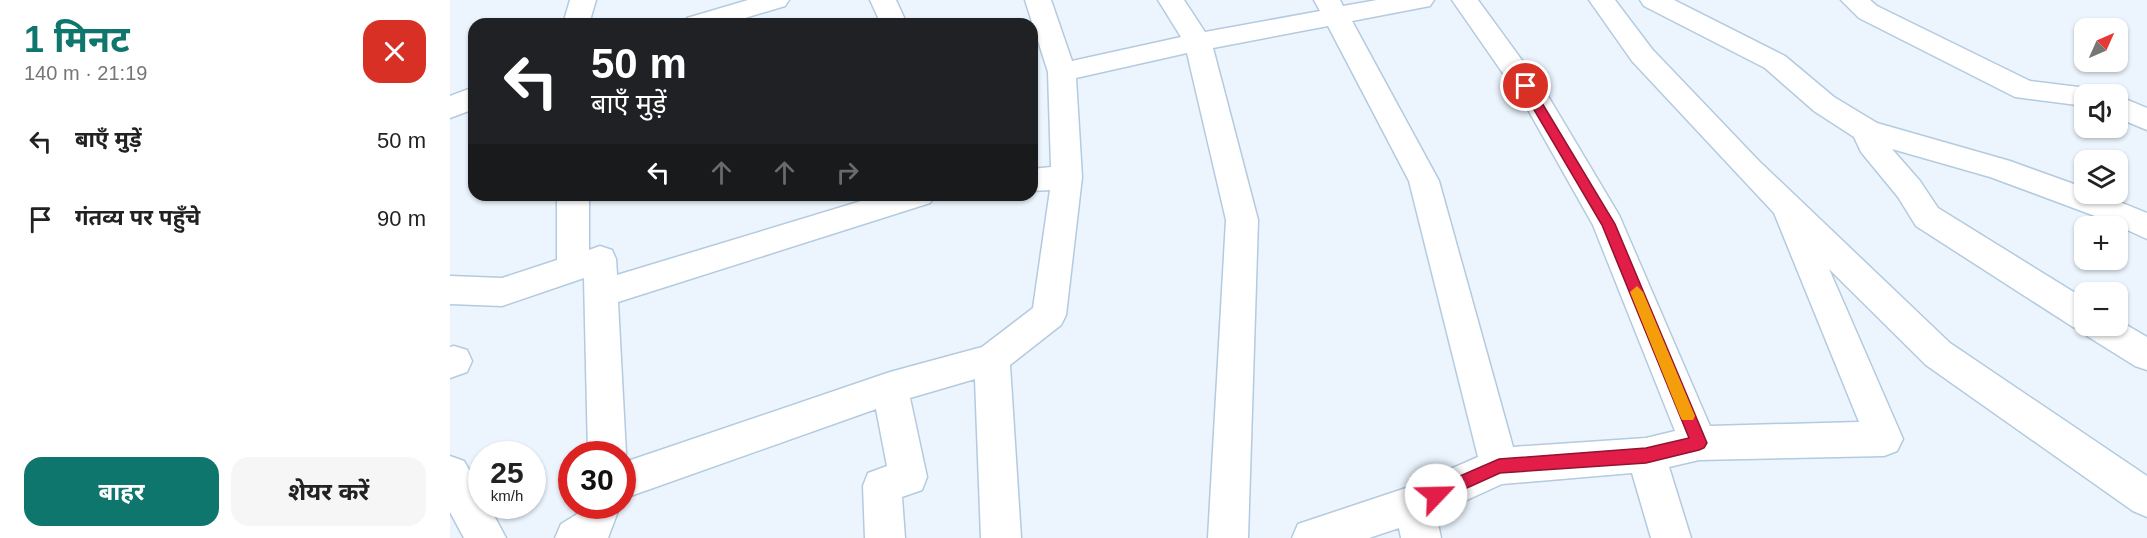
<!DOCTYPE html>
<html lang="hi">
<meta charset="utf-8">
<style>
body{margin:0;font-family:Helvetica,"Noto Sans Devanagari",sans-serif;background:#f6f6f6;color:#222;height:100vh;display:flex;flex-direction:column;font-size:22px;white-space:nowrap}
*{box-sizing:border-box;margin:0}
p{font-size:20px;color:#767676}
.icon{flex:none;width:33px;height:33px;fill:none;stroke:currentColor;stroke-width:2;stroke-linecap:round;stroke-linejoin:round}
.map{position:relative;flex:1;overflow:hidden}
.sheet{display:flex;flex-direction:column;background:#fff;width:450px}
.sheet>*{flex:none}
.banner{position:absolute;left:18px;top:18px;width:570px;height:183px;border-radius:18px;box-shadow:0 2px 4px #0004;background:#202124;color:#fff;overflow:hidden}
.needle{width:39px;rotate:45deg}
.fabs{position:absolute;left:1624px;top:18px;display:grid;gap:12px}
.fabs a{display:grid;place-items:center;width:54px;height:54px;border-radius:12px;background:#fff;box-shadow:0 2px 4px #0004;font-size:30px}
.speed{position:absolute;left:18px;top:441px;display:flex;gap:12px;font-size:30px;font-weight:700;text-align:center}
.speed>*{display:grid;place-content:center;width:78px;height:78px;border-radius:50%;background:#fff;box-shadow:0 2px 4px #0004;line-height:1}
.speed small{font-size:15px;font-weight:400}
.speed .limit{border:9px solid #d22;background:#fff;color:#111}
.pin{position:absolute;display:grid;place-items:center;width:51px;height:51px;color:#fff;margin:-26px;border:3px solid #fff;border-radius:50%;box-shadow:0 2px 6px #0007}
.me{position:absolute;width:66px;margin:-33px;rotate:66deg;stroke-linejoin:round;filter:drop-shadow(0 0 4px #0008)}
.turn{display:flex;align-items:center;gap:21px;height:126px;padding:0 24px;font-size:27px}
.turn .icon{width:78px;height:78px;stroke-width:2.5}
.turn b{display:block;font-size:42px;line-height:51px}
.lanes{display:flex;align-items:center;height:57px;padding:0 24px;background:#0003;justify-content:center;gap:30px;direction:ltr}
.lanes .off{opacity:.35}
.round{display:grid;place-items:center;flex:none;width:63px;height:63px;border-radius:18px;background:#f6f6f6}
.head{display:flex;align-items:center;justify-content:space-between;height:102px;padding:0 24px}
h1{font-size:36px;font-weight:700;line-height:45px;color:#0f766e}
.action{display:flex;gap:12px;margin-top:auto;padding:12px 24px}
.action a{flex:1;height:69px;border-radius:18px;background:#0f766e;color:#fff;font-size:24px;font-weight:700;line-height:69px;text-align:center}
.action a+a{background:#f6f6f6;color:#222}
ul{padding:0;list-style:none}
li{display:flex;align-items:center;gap:18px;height:78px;padding:0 24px}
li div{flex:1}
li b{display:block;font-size:22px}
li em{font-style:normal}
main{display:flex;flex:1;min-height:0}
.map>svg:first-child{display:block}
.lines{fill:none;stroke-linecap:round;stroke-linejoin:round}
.minor-casing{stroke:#b3cadf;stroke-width:3}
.minor{fill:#fff;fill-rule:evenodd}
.route{fill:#e11d48;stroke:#92132f;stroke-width:1.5}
.slow{fill:#f59e0b}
</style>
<main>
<section class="sheet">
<div class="head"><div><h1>1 मिनट</h1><p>140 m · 21:19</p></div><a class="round" style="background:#d93025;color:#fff"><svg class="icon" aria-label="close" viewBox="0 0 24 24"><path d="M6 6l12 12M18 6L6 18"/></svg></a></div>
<ul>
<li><svg class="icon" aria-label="left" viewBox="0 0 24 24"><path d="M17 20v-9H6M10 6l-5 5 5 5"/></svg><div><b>बाएँ मुड़ें</b></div><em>50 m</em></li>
<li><svg class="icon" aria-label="arrive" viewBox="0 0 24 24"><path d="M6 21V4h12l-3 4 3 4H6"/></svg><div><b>गंतव्य पर पहुँचे</b></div><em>90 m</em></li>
</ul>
<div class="action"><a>बाहर</a><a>शेयर करें</a></div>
</section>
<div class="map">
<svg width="1697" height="538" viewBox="0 0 1697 538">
<rect width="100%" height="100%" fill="#ecf5fe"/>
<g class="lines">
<defs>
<g id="minor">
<path d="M120,0H146L139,24H113Z"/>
<path d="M298,0H339L335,6L275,24H233L237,18Z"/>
<path d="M420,0H446L457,24H431Z"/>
<path d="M575,0H601L622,61L731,37L708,0H734L755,32L870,11L864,0H890L893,6L927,0H984L980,6L902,21L989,181L1063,447L1196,438L1225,431L1143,225L1077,108L1002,0H1028L1098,96L1169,215L1260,426L1409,422L1324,213L1182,61L1139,0H1165L1202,49L1309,161L1500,343L1697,476V517L1683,511L1476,365L1379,269L1453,439L1447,451L1434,456L1249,460L1219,467L1241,538H1201L1182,473L1052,484L986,514L991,538H951L949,528L919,538H842L848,524L959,487L1028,457L959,181L878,26L763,48L808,220L798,538H758L776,220L737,53L626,78L632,177L616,315L611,325L560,365L571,538H531L525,379L460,398L477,477L472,490L452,497L455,538H415L413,486L418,473L437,466L426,409L172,499V463L440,372L532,347L583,308L600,190L582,191V169L601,167L598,72Z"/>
<path d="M1190,0H1224L1335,56L1384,97L1427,123L1560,161L1635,188V194H1650L1697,213V239L1653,219L1540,177L1442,149L1470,181L1488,208L1635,299V326H1668V320L1697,337V370L1685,366L1637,336L1634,331L1623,327L1466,226L1448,197L1411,152L1404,137L1364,111L1315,68L1194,6Z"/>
<path d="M1391,0H1420L1427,6L1580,81L1645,89L1648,94H1635V106L1565,97L1409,18Z"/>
<path d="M24,87V109L0,118V96Z"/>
<path d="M1668,96L1697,108V130L1668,118Z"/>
<path d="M107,195H139V250L150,246L162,250L166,259L167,275L431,195H485L480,203L168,302L176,454L172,462V454H138L134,278L52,306L0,304V276L52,278L107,260Z"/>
<path d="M4,346L17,350L22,361L17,372L0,378V347Z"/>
<path d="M0,456L14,461L32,492V506H39L56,538H14L0,512Z"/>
<path d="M131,506H170L158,538H105L111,524L129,513Z"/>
</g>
</defs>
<use href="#minor" class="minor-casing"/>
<use href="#minor" class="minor"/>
</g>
<path class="route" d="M1076,82L1080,83L1165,224L1257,443L1254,448L1249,450L1196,463L1050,473L986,502L980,500L978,495L980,489L1049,459L1196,448L1239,438L1152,225L1070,86Z"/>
<path class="slow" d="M1187,286L1193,292L1245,416L1243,420H1232L1230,416L1180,292Z"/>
</svg>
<div class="fabs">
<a><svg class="needle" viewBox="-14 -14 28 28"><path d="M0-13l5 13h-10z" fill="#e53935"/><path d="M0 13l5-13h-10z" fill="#767676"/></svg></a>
<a><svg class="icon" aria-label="sound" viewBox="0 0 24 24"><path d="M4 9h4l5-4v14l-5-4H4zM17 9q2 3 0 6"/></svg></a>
<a><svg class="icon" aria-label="layers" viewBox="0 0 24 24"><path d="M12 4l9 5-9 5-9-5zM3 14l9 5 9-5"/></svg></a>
<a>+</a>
<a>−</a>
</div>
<div class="speed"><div>25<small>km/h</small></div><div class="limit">30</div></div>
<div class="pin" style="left:1076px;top:86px;background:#d93025"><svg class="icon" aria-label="arrive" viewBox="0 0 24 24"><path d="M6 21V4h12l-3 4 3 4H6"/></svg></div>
<svg class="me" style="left:986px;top:495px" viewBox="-20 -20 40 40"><circle r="19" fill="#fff"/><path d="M0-13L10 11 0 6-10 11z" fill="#e11d48"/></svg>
<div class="banner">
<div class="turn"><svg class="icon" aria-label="left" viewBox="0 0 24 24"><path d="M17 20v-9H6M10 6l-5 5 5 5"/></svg><div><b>50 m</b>बाएँ मुड़ें</div></div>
<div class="lanes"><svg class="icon" aria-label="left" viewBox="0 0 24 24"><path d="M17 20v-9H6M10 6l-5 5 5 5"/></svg><svg class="icon off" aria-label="ahead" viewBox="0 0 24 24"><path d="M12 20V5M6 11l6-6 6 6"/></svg><svg class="icon off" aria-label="ahead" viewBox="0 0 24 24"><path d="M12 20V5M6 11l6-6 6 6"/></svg><svg class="icon off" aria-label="right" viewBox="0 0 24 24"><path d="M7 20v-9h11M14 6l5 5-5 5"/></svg></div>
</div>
</div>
</main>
